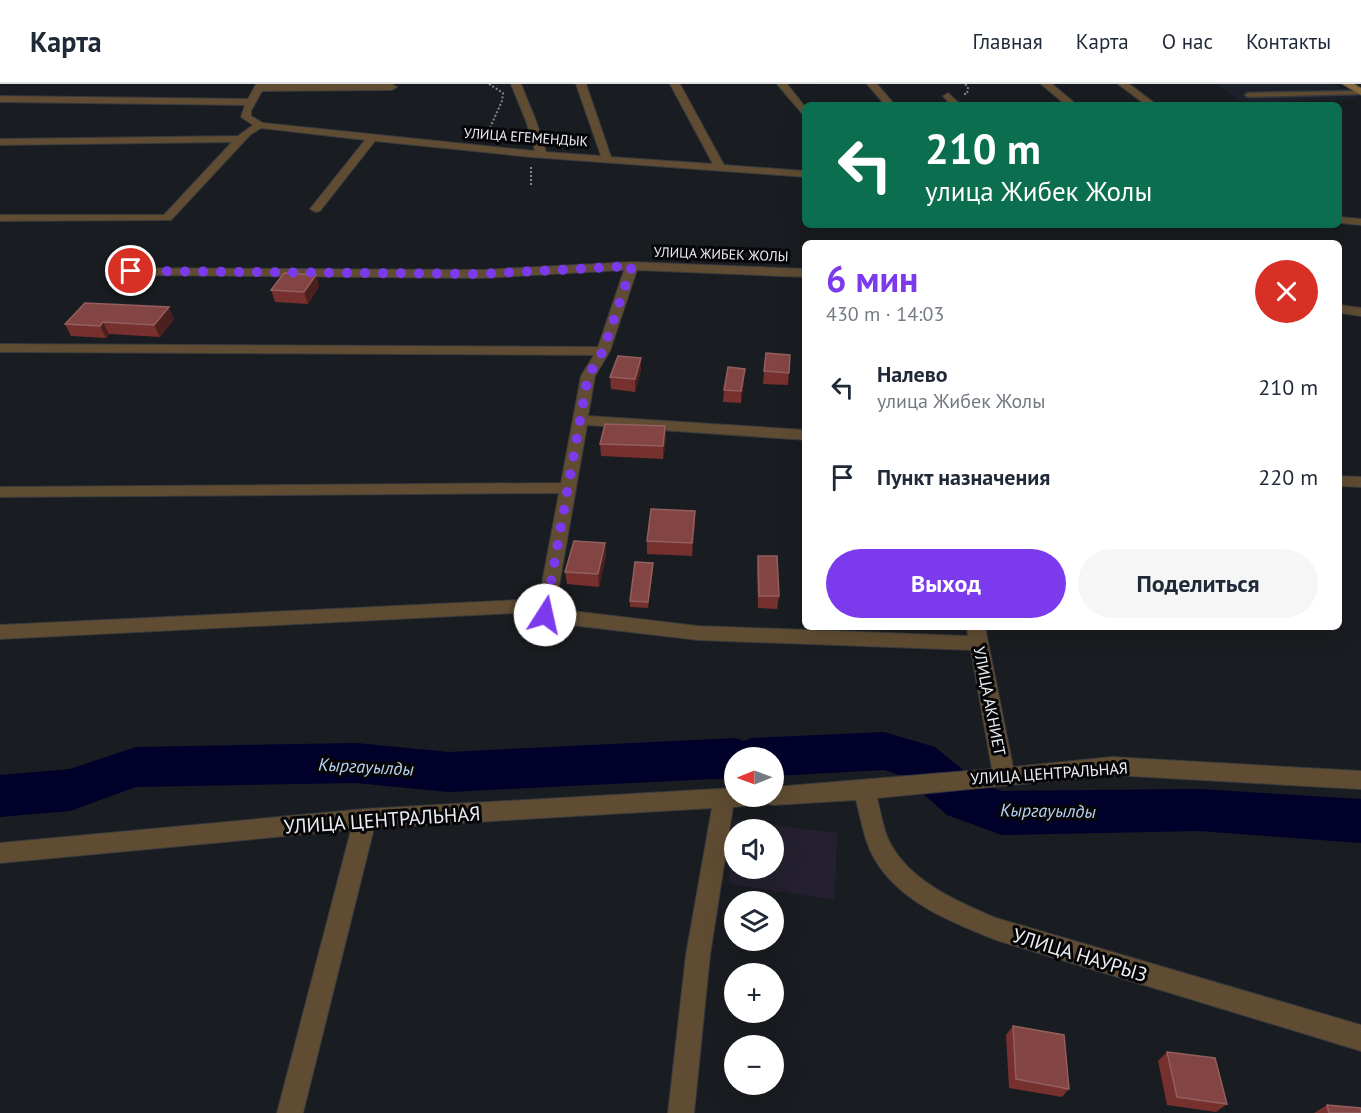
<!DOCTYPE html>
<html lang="ru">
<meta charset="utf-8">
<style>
body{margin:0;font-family:"PT Sans",sans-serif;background:#f6f6f7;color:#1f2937;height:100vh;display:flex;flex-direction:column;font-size:22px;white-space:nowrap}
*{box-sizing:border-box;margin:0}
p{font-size:20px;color:#747a83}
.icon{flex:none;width:33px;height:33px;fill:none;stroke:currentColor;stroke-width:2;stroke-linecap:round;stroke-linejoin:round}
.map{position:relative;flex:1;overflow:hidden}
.drawer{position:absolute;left:802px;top:156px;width:540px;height:390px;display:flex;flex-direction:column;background:#fff;border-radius:9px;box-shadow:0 6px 24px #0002}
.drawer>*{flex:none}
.banner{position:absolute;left:802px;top:18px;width:540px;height:126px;border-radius:9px;box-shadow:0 6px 24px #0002;background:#0b6e4f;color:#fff;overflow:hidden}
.needle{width:39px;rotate:269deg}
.fabs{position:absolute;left:724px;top:663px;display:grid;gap:12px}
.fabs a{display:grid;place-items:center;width:60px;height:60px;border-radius:50%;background:#fff;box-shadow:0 6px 24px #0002;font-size:30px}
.pin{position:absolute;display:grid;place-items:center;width:51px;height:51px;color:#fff;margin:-26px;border:3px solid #fff;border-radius:50%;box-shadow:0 2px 6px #0007}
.me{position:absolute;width:66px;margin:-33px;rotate:10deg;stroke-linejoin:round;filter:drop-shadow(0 0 4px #0008)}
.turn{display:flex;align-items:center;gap:21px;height:126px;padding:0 24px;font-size:27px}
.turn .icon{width:78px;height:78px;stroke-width:2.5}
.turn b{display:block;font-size:42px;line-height:51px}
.round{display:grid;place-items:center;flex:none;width:63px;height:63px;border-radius:32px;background:#f6f6f7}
.head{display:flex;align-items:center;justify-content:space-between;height:102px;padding:0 24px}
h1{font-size:36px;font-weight:700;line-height:45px;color:#7c3aed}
.primary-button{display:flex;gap:12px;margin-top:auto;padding:12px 24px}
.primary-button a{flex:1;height:69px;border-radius:36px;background:#7c3aed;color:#fff;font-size:24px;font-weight:700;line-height:69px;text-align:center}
.primary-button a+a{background:#f6f6f7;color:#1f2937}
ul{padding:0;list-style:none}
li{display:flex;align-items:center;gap:18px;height:90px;padding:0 24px}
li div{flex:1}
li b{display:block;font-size:22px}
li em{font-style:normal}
header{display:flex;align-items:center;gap:36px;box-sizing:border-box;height:84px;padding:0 30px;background:#fff;border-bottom:2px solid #e0e1e3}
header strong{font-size:28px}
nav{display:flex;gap:33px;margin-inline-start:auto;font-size:21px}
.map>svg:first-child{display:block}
.commercial{fill:#24202f;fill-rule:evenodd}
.built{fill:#1d212b}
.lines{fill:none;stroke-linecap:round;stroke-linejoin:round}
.river{fill:#00002b;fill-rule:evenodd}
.lane-casing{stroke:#36393d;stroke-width:3}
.street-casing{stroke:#36393d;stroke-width:2}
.secondary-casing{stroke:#36393d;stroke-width:2}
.path{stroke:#838589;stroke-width:2;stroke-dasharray:2 2;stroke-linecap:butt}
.lane{fill:#5f4c32;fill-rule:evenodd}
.street{fill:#5f4c32;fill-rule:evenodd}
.secondary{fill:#86683c;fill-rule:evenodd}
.wall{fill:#76302e}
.shaded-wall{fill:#4b201f}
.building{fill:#824543;stroke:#935f5e;stroke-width:1.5}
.route{stroke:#7c3aed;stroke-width:10;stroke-dasharray:0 18}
.labels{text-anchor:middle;stroke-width:6;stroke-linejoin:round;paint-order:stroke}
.far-street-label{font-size:14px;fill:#ebedf0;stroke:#060608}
.street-label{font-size:16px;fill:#ebedf0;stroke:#060608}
.water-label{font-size:18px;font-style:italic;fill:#b8d4f5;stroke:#060608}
.near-street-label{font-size:20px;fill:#ebedf0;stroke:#060608}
</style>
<header>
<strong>Карта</strong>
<nav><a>Главная</a><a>Карта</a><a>О нас</a><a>Контакты</a></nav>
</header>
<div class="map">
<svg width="1361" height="1029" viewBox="0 0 1361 1029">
<rect width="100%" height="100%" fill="#191c20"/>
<path class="commercial" d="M733,736L837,749L835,816L729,800ZM735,746H774V784H735Z"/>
<path class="built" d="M1217,0H1334L1359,15L1243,19Z"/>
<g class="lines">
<path class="river" d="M884,648L935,663L980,700L1002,707L1199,705L1361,715V759L1199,747L1002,751L947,731L903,692L884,686L774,692V674H735V694L449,708L356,699L136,703L70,727L0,733V691L70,685L136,663L356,659L449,668L735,654L744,657L752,654Z"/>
<defs>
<path id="lane" d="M1361,7L1360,10L1248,13L1245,11L1248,9Z"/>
<g id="street">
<path d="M256,0H392L397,3L392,6L262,7L251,27V32L263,39L535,67L526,37L511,0H521L536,37L546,68L601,72L576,0H586L611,73L713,80L670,0H680L724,81L806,87V93L531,73L375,57L320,127L316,128L310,125L365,56L261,44L250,51L171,136L0,137V131H164L232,58L0,61V55L238,52L253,41L241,33L245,21L0,18V12L248,15Z"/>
<path d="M777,0H787L806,24V34Z"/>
<path d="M867,0H877L895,21H885Z"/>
<path d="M1041,0H1052L1077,21H1066Z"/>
<path d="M1118,0H1129L1157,21H1146Z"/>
<path d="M948,9L961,21H951L943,12Z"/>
<path d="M1340,133L1361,135V141L1340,139Z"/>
<path d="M632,178L806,185V193L637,186L610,267L595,292L588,332L806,346V356L587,341L555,525L698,542L968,552L967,543H985L1013,683L1112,673L1361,687V705L1112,691L877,714C881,729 883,746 890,759C911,798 958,818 996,834L1361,941V967L996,856C951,838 899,818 874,774C864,756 861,735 856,716L774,721L769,720L733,723L710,871L694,1029H668L686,871L712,724L374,744L303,1029H277L351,746L0,779V759L365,725L735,704V712H774V703L992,685L971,566L698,556L545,538L539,536L536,528L0,555V541L539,515L559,409L0,413V403L561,399L581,292L594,271L0,268V260L598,263L624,186L482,194L131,191L125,187L127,184L482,186Z"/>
<path d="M1340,221L1361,224V232L1340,229Z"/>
<path d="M1340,392L1361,393V403L1340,402Z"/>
</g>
<path id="secondary" d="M1342,0H1354L1361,4V11Z"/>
</defs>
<use href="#lane" class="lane-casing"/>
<use href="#street" class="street-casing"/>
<use href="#secondary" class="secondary-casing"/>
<g class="path">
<path d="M489,0L503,9L502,17L489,46L496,51"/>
<path d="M964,10H967L968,3L965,0"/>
<path d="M531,83V103"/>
</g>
<use href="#lane" class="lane"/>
<use href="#street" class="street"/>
<use href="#secondary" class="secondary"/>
</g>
<g class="wall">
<path d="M316,191L319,202L308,220L275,218L271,206Z"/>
<path d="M174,235L160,253L109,250L106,254L71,252L65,240Z"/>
<path d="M790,271L788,301L763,300L764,287Z"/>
<path d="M641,274V286L635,308L611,305L610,293Z"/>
<path d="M744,297L741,319L723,318L724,306Z"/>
<path d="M665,342L666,355L663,375L601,372L600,360Z"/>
<path d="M695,439L692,472L647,470V457Z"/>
<path d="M605,459L606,472L599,503L567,500L565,488Z"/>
<path d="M758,472L779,512L777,525L758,524L757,485Z"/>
<path d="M653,485L648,524L630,523V517Z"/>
<path d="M1013,942L1069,1005L1062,1013L1009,1004L1006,951Z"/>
<path d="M1167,968L1227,1020L1216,1028L1167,1021L1158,977Z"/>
<path d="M1327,1021L1361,1029H1314Z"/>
</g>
<g class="shaded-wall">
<path d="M316,191L319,202L308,220L304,208Z"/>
<path d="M169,223L174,235L160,253L154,241Z"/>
<path d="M103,238L109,250L106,254L100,242Z"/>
<path d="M641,274V286L635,308V295Z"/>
<path d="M745,285L744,297L741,319V307Z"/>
<path d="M665,342L666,355L663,375V362Z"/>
<path d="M695,427V439L692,472V459Z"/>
<path d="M605,459L606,472L599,503L598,490Z"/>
<path d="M653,479V485L648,524V518Z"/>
</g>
<g class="building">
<path d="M284,189L316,191L304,208L271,206Z"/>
<path d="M85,219L169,223L154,241L103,238L100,242L65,240Z"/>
<path d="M766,269L790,271L789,289L764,287Z"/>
<path d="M618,272L641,274L635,295L610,293Z"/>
<path d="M728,283L745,285L741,307L724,306Z"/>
<path d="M605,340L665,342L663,362L600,360Z"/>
<path d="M651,425L695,427L692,459L647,457Z"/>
<path d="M574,457L605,459L598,490L565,488Z"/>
<path d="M758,472H777L779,512H759Z"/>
<path d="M635,478L653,479L648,518L630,517Z"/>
<path d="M1013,942L1064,951L1069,1005L1016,995Z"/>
<path d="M1167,968L1215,974L1227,1020L1177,1013Z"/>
<path d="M1327,1021L1361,1024V1029H1329Z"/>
</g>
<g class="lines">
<path class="route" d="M131,187L482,190L632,182L603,267L588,292L545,531"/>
</g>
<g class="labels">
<g class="far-street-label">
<text transform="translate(526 53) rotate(4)" y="5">УЛИЦА ЕГЕМЕНДЫК</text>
<text transform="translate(721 170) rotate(2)" y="5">УЛИЦА ЖИБЕК ЖОЛЫ</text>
</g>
<g class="street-label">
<text transform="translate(990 617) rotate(79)" y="6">УЛИЦА АКНИЕТ</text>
<text transform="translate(1049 689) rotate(-4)" y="6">УЛИЦА ЦЕНТРАЛЬНАЯ</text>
</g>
<g class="water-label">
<text transform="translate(366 683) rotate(3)" y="6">Кыргауылды</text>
<text transform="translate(1048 727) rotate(1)" y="6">Кыргауылды</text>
</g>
<g class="near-street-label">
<text transform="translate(382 736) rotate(-4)" y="7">УЛИЦА ЦЕНТРАЛЬНАЯ</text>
<text transform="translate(1080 871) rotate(17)" y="7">УЛИЦА НАУРЫЗ</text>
</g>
</g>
</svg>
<div class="fabs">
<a><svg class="needle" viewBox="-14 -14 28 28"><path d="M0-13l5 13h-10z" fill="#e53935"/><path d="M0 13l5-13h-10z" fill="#747a83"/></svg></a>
<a><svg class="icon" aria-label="sound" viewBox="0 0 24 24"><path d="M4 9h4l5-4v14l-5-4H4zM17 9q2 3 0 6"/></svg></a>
<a><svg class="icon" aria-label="layers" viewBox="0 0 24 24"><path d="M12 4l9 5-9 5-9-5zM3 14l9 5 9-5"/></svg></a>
<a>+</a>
<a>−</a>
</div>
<div class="pin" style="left:131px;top:187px;background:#d93025"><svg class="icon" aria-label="arrive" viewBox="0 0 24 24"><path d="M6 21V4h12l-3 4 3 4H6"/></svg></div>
<svg class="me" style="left:545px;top:531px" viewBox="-20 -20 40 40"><circle r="19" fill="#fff"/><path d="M0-13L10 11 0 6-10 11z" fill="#7c3aed"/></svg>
<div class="banner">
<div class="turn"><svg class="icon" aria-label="left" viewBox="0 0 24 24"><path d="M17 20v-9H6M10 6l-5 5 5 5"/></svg><div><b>210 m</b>улица Жибек Жолы</div></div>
</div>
<section class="drawer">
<div class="head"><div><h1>6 мин</h1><p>430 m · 14:03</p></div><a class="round" style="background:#d93025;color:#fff"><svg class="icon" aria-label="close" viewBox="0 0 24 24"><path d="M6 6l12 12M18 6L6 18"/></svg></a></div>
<ul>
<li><svg class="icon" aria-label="left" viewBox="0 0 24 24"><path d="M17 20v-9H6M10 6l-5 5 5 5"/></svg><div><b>Налево</b><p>улица Жибек Жолы</p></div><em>210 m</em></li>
<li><svg class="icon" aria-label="arrive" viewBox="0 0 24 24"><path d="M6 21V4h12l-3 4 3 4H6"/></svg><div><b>Пункт назначения</b></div><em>220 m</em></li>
</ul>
<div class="primary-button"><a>Выход</a><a>Поделиться</a></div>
</section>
</div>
